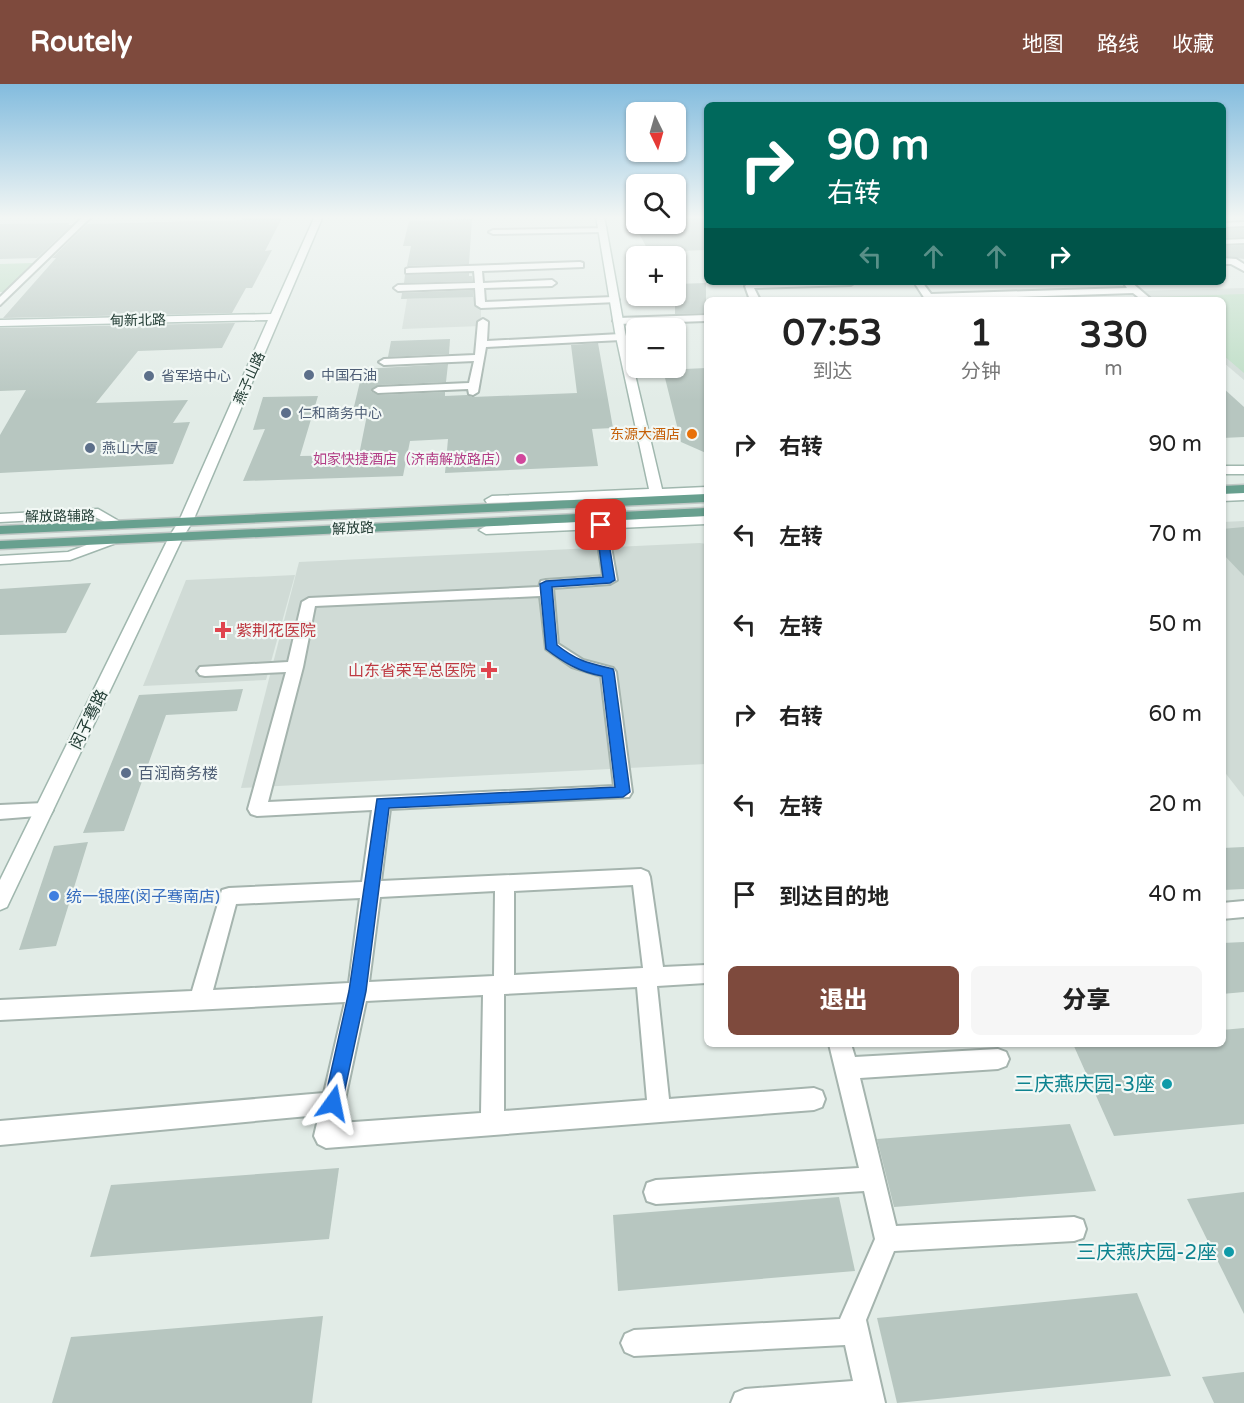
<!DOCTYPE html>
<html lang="zh">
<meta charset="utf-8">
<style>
body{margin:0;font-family:"Varela Round","Noto Sans SC",sans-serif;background:#f6f6f6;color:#222;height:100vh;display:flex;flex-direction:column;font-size:22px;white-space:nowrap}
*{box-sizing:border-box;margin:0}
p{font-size:20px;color:#767676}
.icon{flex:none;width:33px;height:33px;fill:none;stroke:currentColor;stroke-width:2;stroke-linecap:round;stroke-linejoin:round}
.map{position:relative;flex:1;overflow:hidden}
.details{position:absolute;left:704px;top:213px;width:522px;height:750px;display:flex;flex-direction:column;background:#fff;border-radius:9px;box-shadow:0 2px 4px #0004}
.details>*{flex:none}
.guide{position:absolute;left:704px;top:18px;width:522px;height:183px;border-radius:9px;box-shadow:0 2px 4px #0004;background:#00695c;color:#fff;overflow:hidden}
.needle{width:39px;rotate:175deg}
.tools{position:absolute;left:626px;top:18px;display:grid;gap:12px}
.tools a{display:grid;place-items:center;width:60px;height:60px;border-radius:9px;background:#fff;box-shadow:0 2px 4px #0004;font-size:30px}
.pin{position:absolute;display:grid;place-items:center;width:51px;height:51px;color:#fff;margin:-26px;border-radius:12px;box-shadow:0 3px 9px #0006}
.me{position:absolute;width:66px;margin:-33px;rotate:12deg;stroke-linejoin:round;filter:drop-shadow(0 0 4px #0008)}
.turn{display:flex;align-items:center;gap:21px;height:126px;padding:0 24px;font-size:27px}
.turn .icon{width:78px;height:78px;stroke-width:2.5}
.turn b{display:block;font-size:42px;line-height:51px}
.lanes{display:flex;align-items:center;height:57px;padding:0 24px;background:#0003;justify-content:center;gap:30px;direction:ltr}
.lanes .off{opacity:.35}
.eta{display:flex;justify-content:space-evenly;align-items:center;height:102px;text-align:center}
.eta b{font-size:36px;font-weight:800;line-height:42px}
.action{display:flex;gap:12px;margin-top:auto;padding:12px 24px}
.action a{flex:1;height:69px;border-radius:9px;background:#7e4a3d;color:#fff;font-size:24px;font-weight:800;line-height:69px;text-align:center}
.action a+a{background:#f6f6f6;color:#222}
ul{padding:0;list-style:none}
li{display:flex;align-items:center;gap:18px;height:90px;padding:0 24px}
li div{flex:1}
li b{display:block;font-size:22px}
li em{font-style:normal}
header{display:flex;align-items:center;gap:36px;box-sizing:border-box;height:84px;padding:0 30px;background:#7e4a3d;color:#fff}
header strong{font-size:28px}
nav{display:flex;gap:33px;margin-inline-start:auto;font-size:21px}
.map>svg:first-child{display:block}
.built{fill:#d0dbd6}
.green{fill:#bbdcc3}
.building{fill:#b7c6c0}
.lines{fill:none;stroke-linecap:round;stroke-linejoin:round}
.street-casing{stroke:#a5b4ae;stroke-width:4}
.secondary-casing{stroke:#a0b7ae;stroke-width:3}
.primary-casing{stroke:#c1c8c6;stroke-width:3}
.street{fill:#fff;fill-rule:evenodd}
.secondary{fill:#fff;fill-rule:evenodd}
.primary{fill:#68a08f;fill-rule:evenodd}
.route{fill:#1a73e8;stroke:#114b97;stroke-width:1.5}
.service-dot{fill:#5c6f8a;stroke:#f2f8f5;stroke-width:2}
.food-dot{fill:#e8710a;stroke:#f2f8f5;stroke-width:2}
.hotel-dot{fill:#d1479c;stroke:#f2f8f5;stroke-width:2}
.health-dot{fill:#e0444e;stroke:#f2f8f5;stroke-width:2}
.shop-dot{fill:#3f7fe0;stroke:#f2f8f5;stroke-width:2}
.culture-dot{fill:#0f9aa8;stroke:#f2f8f5;stroke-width:2}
.labels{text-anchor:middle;stroke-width:4.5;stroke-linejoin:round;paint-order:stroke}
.far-street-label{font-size:14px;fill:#223c34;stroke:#f2f8f5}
.far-service-label{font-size:14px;fill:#4e5e75;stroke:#f2f8f5;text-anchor:start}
.far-food-label{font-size:14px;fill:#c56008;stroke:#f2f8f5;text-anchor:end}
.far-hotel-label{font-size:14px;fill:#b23c85;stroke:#f2f8f5;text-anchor:end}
.health-label{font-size:16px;fill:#be3a42;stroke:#f2f8f5;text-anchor:start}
.street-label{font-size:16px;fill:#223c34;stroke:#f2f8f5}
.service-label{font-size:16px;fill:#4e5e75;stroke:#f2f8f5;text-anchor:start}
.shop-label{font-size:16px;fill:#366cbe;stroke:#f2f8f5;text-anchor:start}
.near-culture-label{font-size:20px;fill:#0d838f;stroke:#f2f8f5;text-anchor:end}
</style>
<header>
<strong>Routely</strong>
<nav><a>地图</a><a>路线</a><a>收藏</a></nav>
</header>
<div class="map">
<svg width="1244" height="1319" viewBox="0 0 1244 1319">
<rect width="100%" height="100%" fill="#e2ece7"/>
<g class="built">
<path d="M1244,204V296L1223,278L1222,216H1147L1137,207Z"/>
<path d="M481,212V242L402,245L407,215Z"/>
<path d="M1244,437V713L1223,686L1222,438Z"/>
<path d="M700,459L706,460V680L241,704L299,478Z"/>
<path d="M295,491L266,596L143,602L186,496Z"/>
</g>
<g class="green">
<path d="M33,179L6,208H0V180Z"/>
<path d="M1244,210V289L1223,271L1222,216H1156L1152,213Z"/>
</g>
<g class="building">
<path d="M283,132L265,167L272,166L252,204H246L232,229L3,234L56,174H52L87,140L242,136L244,133Z"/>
<path d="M675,132H706V166L649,168L634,140H675Z"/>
<path d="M472,135L469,180L407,182L411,162H403L409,137Z"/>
<path d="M70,139L68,141H72L37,174L0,175V140Z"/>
<path d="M1244,144V153L1222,154V145Z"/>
<path d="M1244,161V175L1222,172V162Z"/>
<path d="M469,189V192H472L473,197L404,199L405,191Z"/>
<path d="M706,199V229L675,230V200Z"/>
<path d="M473,206V213L401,215L402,209Z"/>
<path d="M235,239L222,264L138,267L96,319L188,316L173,339L190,338L173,380L0,389V351L26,306L0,307V244Z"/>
<path d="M450,255L449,270L388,273L391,257Z"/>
<path d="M598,259L613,344L592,345L598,382L445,389L448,355L410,357L403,392L243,397L265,345L253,346L263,313L318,312L300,372L359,371L367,331H352L363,285L448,280L446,298L378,301L371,307L378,311L445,308V312L467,311L472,313L577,309L571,261Z"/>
<path d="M706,284V369L681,358L663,286Z"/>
<path d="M1222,303L1244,323V353L1222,354Z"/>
<path d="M1244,443V492L1222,469V445Z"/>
<path d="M91,499L66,549L0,551V505Z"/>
<path d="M243,605L237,627L166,631L124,747L83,749L139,611Z"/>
<path d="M88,758L56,862L19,866L54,762Z"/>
<path d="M1244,763V805L1222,806V764Z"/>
<path d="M1244,858V908L1222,910V859Z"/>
<path d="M1244,944V1040L1114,1052L1073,960H1222V946Z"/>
<path d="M1070,1040L1096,1107L894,1123L877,1055Z"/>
<path d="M339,1084L329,1155L90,1173L111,1101Z"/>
<path d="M1244,1108V1230L1187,1115Z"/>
<path d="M839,1113L855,1187L618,1207L613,1131Z"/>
<path d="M1137,1209L1171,1292L897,1319L877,1234Z"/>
<path d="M323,1232L312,1319H52L71,1253Z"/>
<path d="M1244,1288V1319H1214L1202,1293Z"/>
</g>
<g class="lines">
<defs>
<g id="street">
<path d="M84,132H92L0,221V213Z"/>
<path d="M1244,138V142L1222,143V139Z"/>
<path d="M606,144V148H603L493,150L489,148L493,146Z"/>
<path d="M1244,155V159L1222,160V156Z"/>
<path d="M1222,174L1236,175L1244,180V187L1231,180H1222Z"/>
<path d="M580,178L583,179V183L482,187L483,199L552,196L556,199L552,202L484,204L485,218L614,213L619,216L617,218L481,224L476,221L475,204L398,207L394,204L398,201L475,199L474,187L406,189V185L409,184Z"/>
<path d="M784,198H855L851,201L754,204L760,216H750L745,202L749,199Z"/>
<path d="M914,198H922L931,210L1127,204L1123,198H1131L1152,216H1142L1133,209L928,216L925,215Z"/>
<path d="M706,231V237L618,240L613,237L618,234Z"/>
<path d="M483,235L488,238L487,257L621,250L626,253L621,256L486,263L478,308L473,311L469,310L468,305L378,309L373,306L378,303L469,299L474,277L384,281L379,278L384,275L475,271L478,238Z"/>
<path d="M601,437L607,441L617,496L610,500L553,504L558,560L583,576L613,584L616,588L632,708L629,713L390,725L381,797L641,785L648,788L650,793L663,883L706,881V899L657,902L669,1015L814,1004L822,1007L825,1015L822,1023L814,1026L326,1064L318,1060L314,1052L319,1031L0,1061V1037L324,1009L345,918L0,936V916L192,907L222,806L229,804L362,798L372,726L257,732L251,730L248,725L286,588L205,592L200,591L197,587L200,583L288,578L302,518L309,514L539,503L541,497L546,496L603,492L595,441ZM540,512L546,565L572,583L601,592L614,702L268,718L303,583L315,522ZM633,801L643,884L514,891V807ZM495,807L494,892L369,898L380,813ZM360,814L349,899L213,906L236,820ZM637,903L647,1016L504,1027V910ZM483,911L481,1029L340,1039L366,917Z"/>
<path d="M44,719L50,721L53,726L50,731L0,735V721Z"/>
<path d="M1244,817V833L1222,835V819Z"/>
<path d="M829,960H851L855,973L998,965L1006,968L1009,975L1006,982L998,985L860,994L896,1142L1074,1133L1083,1136L1086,1145L1083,1154L1074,1157L894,1167L866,1236L885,1319H731L735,1309L745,1305L853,1297L845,1261L634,1272L625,1268L621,1259L625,1250L634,1246L840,1235L875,1155L864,1107L656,1120L647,1117L644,1108L647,1099L656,1096L859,1084Z"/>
</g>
<g id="secondary">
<path d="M315,132H323L193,437L183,453L7,823L0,826V796L169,453L179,437L268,236L0,242V236L271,230Z"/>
<path d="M596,132H604L625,248L662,405L706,403V411L487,419L485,416L492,412L649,405L615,248Z"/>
<rect x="1222" y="382" width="22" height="8"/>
<path d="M1244,408V416L1222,417V409Z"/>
<path d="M98,425L124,440L117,444L95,433L0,438V430Z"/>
<path d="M706,432V440L486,450L479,446L486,442Z"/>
<path d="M111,452L118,456L116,459L70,476L0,480V472L68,468Z"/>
</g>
<g id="primary">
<path d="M1244,401V409L1222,410V402Z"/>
<path d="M706,410V418L0,450V442Z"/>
<path d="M706,424V432L0,465V457Z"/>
</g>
</defs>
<use href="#street" class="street-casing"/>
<use href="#secondary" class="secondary-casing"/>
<use href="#primary" class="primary-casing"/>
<use href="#street" class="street"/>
<use href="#secondary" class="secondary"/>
<use href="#primary" class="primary"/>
</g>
<linearGradient id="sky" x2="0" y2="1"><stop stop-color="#83bcde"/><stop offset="0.42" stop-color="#f2f6f4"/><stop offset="1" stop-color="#f2f6f4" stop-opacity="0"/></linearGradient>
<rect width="1244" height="317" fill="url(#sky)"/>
<path class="route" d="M601,438L606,441L615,496L610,499L552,503L557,561C577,577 588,579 613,585L614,588L630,708L623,713L389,724L366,907L342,1019L340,1026L333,1028L326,1026L324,1019L349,907L377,715L615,703L602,592C580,588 564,579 546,565L540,500L546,497L603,493L596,441Z"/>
<g class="service-dot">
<circle cx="309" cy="291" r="6"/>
<circle cx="149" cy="292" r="6"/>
<circle cx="286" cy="329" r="6"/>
<circle cx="90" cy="364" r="6"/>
<circle cx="126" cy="689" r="6"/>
</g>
<circle class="food-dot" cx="692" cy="350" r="6"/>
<circle class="hotel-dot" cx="521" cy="375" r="6"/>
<g class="health-dot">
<path d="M220 537h6v6h6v6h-6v6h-6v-6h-6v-6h6z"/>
<path d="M486 577h6v6h6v6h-6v6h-6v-6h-6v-6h6z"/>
</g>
<circle class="shop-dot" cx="54" cy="812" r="6"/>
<g class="culture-dot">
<circle cx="1167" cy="1000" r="6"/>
<circle cx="1229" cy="1168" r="6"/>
</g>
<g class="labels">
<g class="far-street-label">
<text transform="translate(138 236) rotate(-1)" y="5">甸新北路</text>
<text transform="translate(249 294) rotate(-66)" y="5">燕子山路</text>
<text transform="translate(60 432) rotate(-1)" y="5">解放路辅路</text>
<text transform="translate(353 444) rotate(-3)" y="5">解放路</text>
</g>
<g class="far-service-label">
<text x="321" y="296">中国石油</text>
<text x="161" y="297">省军培中心</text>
<text x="298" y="334">仁和商务中心</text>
<text x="102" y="369">燕山大厦</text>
</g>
<g class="far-food-label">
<text x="680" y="355">东源大酒店</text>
</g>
<g class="far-hotel-label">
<text x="509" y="380">如家快捷酒店（济南解放路店）</text>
</g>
<g class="health-label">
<text x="236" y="552">紫荆花医院</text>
<text x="476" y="592" text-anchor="end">山东省荣军总医院</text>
</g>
<g class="street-label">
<text transform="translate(88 635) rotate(-64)" y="6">闵子骞路</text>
</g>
<g class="service-label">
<text x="138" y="695">百润商务楼</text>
</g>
<g class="shop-label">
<text x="66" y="818">统一银座(闵子骞南店)</text>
</g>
<g class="near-culture-label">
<text x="1155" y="1007">三庆燕庆园-3座</text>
<text x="1217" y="1175">三庆燕庆园-2座</text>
</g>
</g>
</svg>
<div class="tools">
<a><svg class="needle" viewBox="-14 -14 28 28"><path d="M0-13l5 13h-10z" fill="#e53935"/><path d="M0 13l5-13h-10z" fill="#767676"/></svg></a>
<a><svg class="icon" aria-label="search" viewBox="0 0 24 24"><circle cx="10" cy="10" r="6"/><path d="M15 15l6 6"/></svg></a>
<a>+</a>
<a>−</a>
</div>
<div class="pin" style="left:601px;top:441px;background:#d93025"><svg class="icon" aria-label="arrive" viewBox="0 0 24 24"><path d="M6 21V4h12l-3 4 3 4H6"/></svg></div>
<svg class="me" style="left:333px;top:1019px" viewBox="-20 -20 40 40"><path d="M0-17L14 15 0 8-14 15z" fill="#1a73e8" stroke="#fff" stroke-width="4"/></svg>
<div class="guide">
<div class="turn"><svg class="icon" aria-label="right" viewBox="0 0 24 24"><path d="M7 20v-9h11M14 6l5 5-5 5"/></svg><div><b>90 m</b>右转</div></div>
<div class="lanes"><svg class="icon off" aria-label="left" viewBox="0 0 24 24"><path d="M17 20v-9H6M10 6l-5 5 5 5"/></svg><svg class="icon off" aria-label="ahead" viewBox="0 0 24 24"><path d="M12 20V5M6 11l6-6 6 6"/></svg><svg class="icon off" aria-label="ahead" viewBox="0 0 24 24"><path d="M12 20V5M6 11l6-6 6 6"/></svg><svg class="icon" aria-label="right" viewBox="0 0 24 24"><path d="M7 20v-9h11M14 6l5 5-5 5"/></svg></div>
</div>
<section class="details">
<div class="eta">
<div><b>07:53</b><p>到达</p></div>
<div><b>1</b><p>分钟</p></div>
<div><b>330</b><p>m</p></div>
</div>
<ul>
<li><svg class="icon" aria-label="right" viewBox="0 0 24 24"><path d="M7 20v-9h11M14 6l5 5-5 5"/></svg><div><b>右转</b></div><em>90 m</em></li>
<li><svg class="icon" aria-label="left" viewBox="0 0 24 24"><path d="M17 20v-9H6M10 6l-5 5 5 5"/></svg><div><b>左转</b></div><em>70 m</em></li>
<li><svg class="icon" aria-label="left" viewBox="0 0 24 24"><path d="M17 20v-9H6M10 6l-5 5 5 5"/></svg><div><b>左转</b></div><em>50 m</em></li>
<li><svg class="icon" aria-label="right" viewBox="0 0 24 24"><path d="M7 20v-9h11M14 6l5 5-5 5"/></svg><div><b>右转</b></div><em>60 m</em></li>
<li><svg class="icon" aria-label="left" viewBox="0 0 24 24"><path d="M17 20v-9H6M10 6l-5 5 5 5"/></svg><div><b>左转</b></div><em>20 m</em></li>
<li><svg class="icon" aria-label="arrive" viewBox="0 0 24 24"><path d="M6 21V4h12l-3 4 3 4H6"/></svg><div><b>到达目的地</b></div><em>40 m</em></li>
</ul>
<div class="action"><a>退出</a><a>分享</a></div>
</section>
</div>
